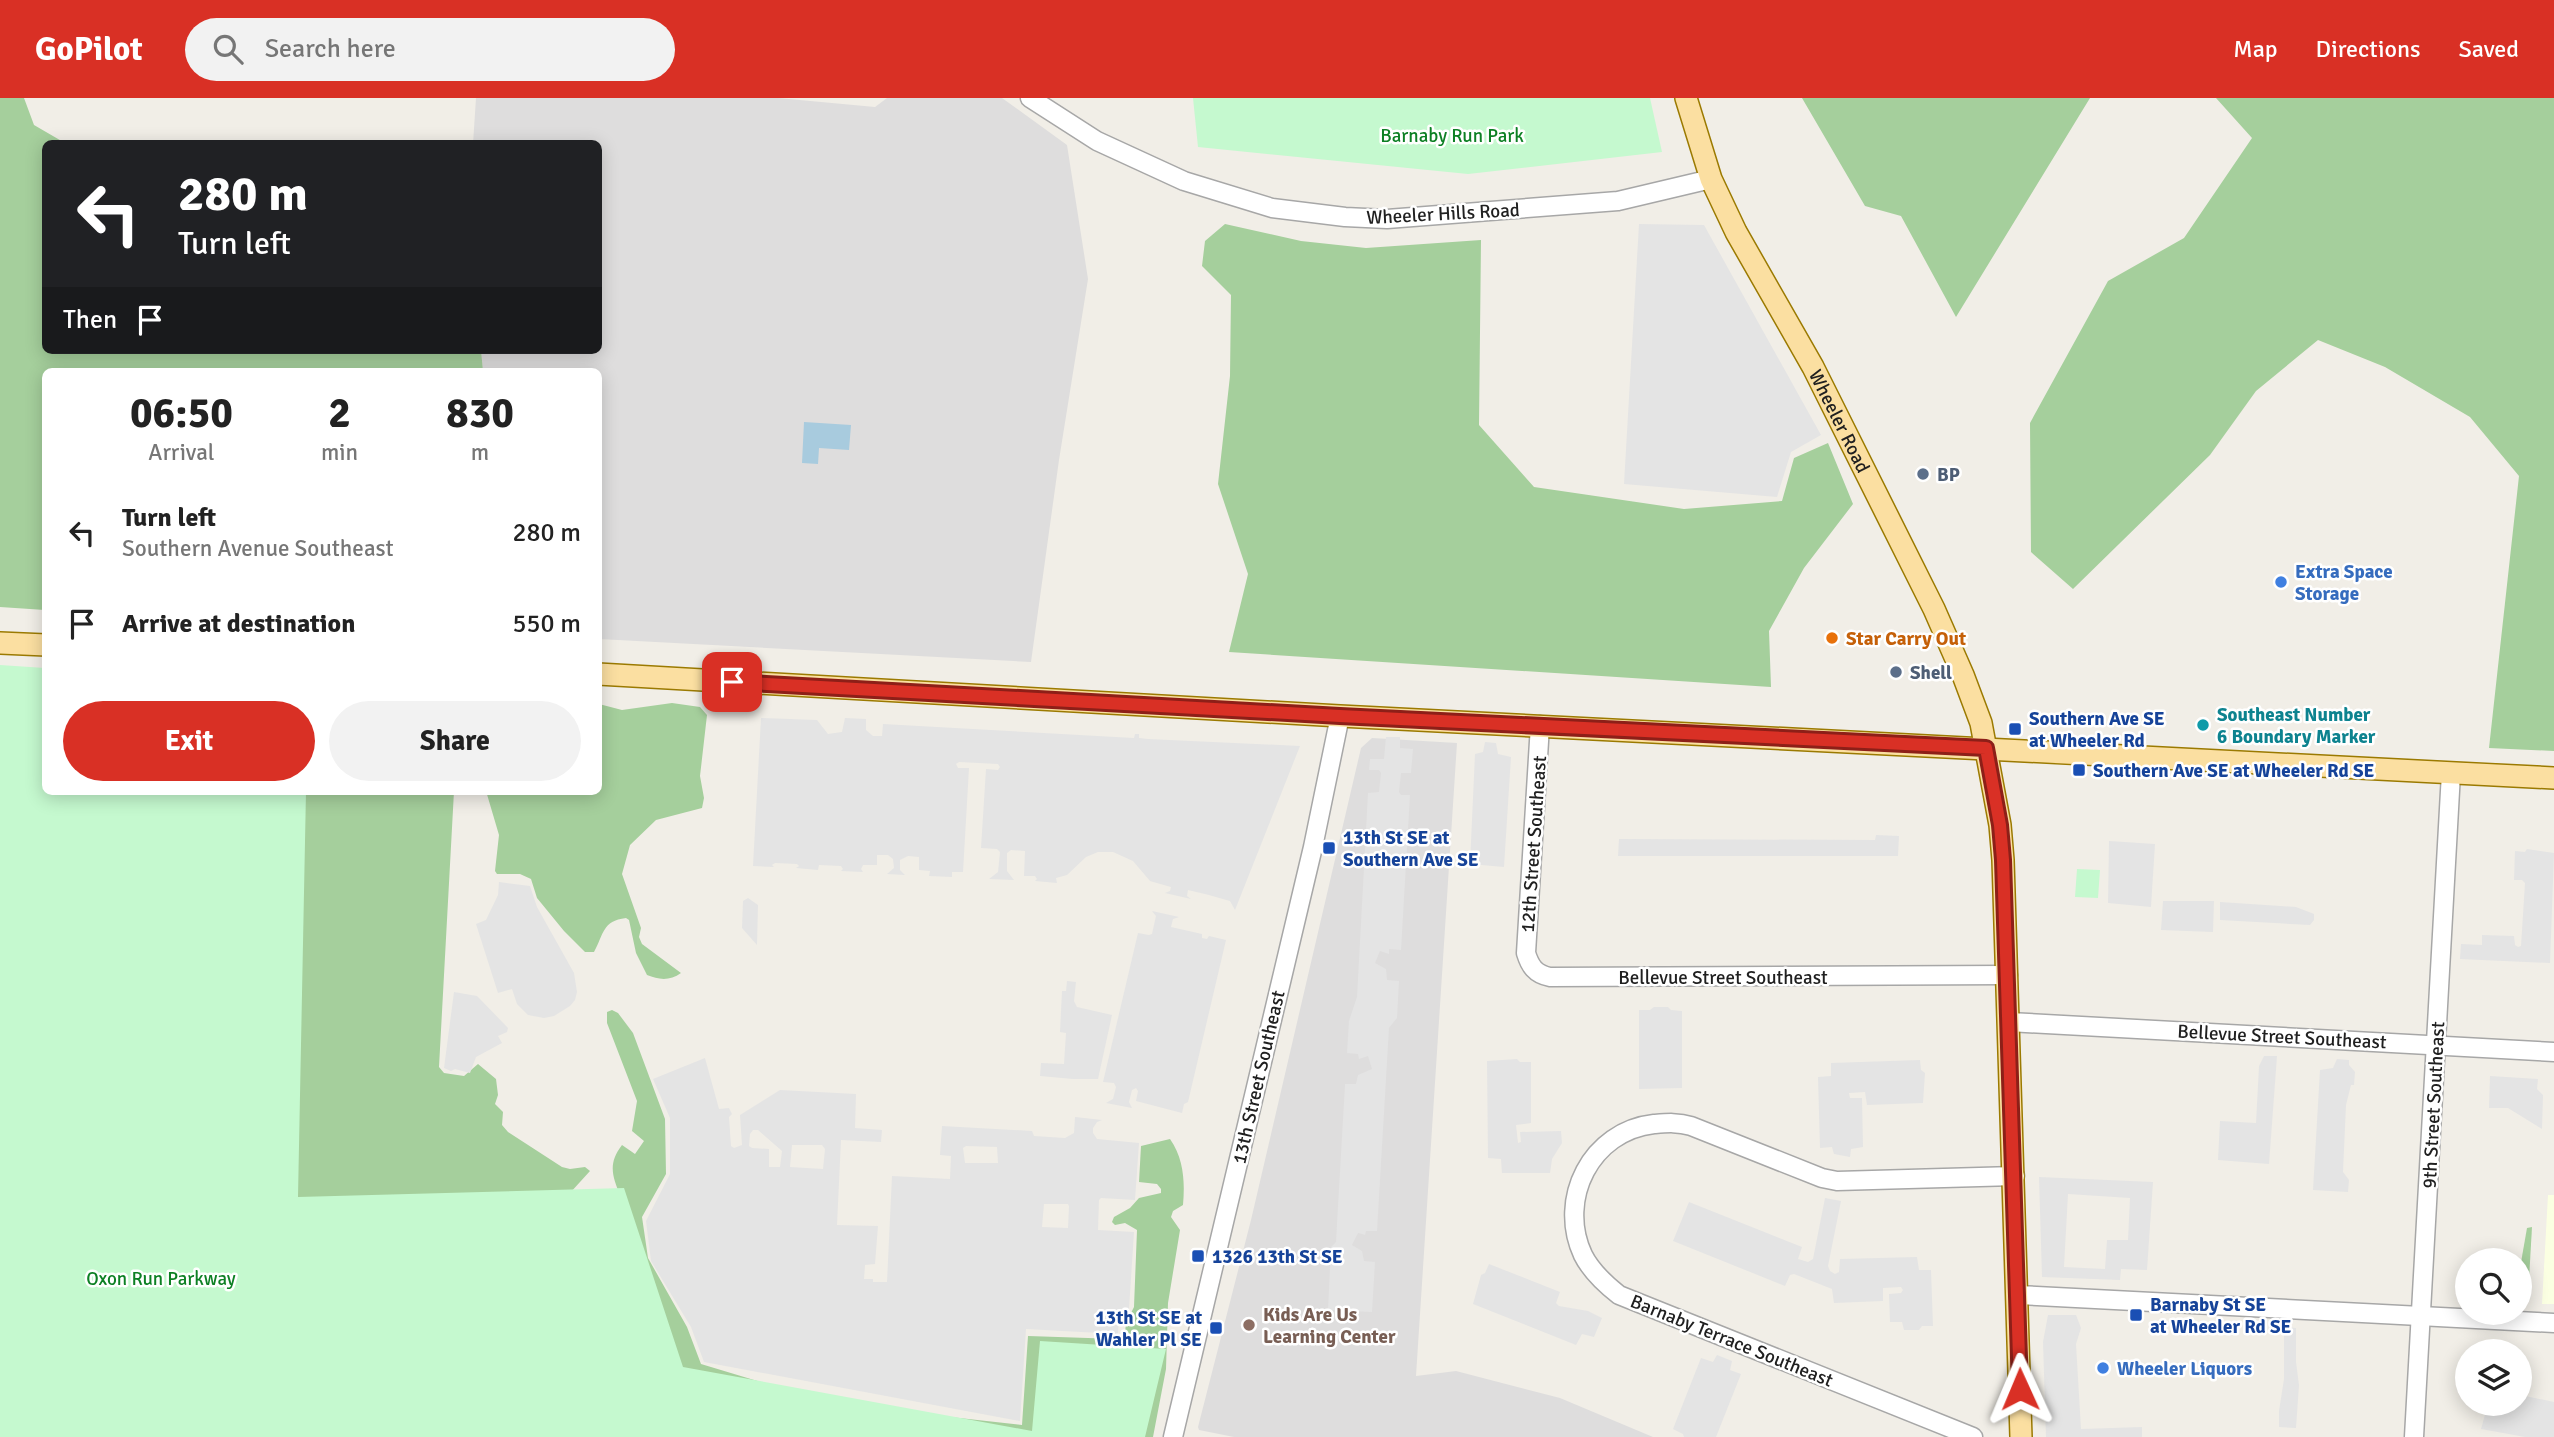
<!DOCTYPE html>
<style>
body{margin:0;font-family:Signika,sans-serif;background:#f2f2f2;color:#222;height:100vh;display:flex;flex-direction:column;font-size:26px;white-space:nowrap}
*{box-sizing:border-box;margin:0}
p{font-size:23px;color:#767676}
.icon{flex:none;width:38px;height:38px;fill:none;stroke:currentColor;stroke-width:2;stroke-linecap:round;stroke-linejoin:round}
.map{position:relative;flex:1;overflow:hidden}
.drawer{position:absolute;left:42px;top:270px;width:560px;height:427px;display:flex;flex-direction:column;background:#fff;border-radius:10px;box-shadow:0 4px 18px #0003}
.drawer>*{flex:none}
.hud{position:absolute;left:42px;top:42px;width:560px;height:214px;border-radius:10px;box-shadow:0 4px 18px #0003;background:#202124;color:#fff;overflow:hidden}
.buttons{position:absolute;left:2455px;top:1150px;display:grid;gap:14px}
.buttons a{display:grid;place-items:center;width:77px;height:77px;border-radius:50%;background:#fff;box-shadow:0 4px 18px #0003;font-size:35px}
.pin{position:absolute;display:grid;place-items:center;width:60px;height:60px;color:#fff;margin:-30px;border-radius:14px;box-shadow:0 4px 10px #0006}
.me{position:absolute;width:77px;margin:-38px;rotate:359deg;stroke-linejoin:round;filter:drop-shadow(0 0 5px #0008)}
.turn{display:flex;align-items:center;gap:24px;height:147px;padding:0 21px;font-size:32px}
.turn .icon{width:91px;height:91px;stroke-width:2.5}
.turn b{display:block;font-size:49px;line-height:60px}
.then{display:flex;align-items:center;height:66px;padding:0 21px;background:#0003;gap:14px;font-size:26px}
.eta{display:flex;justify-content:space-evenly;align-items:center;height:119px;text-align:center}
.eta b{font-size:42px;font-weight:700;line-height:49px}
.action{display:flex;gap:14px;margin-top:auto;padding:14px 21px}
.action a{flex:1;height:80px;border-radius:42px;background:#d93025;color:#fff;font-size:28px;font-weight:700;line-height:80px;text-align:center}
.action a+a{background:#f2f2f2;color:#222}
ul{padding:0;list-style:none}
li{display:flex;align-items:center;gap:21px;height:91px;padding:0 21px}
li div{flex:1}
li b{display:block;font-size:26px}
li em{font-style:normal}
header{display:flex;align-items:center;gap:42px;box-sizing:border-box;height:98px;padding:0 35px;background:#d93025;color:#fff}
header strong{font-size:33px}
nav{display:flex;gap:38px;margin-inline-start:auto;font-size:24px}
.search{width:490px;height:63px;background:#f2f2f2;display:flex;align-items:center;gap:18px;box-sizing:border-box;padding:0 24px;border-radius:38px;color:#767676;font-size:26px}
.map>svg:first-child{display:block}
.residential{fill:#dedddd}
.education{fill:#fbffe2}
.forest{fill:#a5cf9c}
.park{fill:#c5f9cf}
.parking{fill:#e4e4e4;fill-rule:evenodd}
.water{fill:#a8cbde}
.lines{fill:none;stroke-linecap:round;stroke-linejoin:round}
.minor-casing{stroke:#a7a7a7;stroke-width:21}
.major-casing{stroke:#9b7a01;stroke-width:24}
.minor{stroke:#fff;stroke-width:18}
.major{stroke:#fbdfa1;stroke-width:21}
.route-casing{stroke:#8d1f18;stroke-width:18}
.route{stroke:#d93025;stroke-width:12}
.service-dot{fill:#5c6f8a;stroke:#fff;stroke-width:2.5}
.shop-dot{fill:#3f7fe0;stroke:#fff;stroke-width:2.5}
.food-dot{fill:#e8710a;stroke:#fff;stroke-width:2.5}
.culture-dot{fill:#0f9aa8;stroke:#fff;stroke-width:2.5}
.transit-dot{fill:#1a4fb4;stroke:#fff;stroke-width:2.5}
.education-dot{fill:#8d6e63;stroke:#fff;stroke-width:2.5}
.labels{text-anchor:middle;stroke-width:5;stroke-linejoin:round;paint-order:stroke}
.park-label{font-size:19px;fill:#0d8024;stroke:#fff}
.street-label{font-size:19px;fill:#202020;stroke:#fff}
.service-label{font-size:19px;font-weight:bold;fill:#4e5e75;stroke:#fff;text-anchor:start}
.shop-label{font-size:19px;font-weight:bold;fill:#366cbe;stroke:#fff;text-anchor:start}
.food-label{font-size:19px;font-weight:bold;fill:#c56008;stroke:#fff;text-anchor:start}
.culture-label{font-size:19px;font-weight:bold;fill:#0d838f;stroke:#fff;text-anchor:start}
.transit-label{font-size:19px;font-weight:bold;fill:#164399;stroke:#fff;text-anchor:start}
.education-label{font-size:19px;font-weight:bold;fill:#785e54;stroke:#fff;text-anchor:start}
</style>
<header>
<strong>GoPilot</strong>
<div class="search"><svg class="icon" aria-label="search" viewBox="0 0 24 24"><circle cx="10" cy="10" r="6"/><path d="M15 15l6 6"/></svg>Search here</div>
<nav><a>Map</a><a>Directions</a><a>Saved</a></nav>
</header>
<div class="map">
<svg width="2554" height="1339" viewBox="0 0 2554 1339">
<rect width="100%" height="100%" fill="#f1eee7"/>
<g class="residential">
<path d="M476,0H778L875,9L887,0H1002L1067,47L1088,181L1059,362L1031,564L599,541L598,273H483L481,252H598V46H473Z"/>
<path d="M1372,640L1457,645L1416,1278L1456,1273L1560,1300L1653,1339H1234L1199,1332L1198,1329L1251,1122L1361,650Z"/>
</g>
<path class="education" d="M2548,1097H2554V1206H2542Z"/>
<g class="forest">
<path d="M0,0H24L34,27L65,45L46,46V252H481L483,273H46L45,512L0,509Z"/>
<path d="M1802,0H2090L1956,219L1901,118L1865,108Z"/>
<path d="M2216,0H2554V653L2489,650L2519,378L2470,319L2385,269L2318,242L2256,293L2210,357L2073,491L2031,454L2030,325L2108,183L2184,140L2252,40Z"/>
<path d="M1225,126L1301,143L1366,150L1481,142L1479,327L1534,389L1684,411L1782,403L1794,360L1828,345L1853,406L1804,470L1769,533L1771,589L1229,554L1248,476L1218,386L1230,278L1231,197L1202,168L1205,143Z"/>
<path d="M672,605L700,609L707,617L700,678L704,700L702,710L656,722L630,747L622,776L641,830L639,839L642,846L681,875C670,883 659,882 647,877L636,855L629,822L626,820C602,823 604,836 594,854H585L564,833L537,800L531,781L520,776H497L495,773L499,737L486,693H598L599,606L622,612Z"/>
<path d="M46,693H454L439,969L444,975L464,978L478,966L496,981L498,997L495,1006L503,1014L502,1027L508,1034L562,1069L570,1071L585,1069L590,1073L570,1095L620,1097C612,1078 608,1065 622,1047L635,1056L644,1043L632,1033L637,1003L607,925V914L612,912L618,915L633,935L665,1021L666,1076L642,1119L648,1160L687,1229L701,1266L833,1306L1022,1327L1028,1238L1118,1241L1125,1235L1126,1225L1134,1209L1137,1132L1125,1125L1115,1127L1112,1124L1114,1119L1130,1110L1139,1100L1161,1095V1091L1157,1086L1139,1084L1141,1048L1170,1041C1184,1061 1185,1084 1183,1107L1173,1113L1171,1119L1180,1132L1168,1205L1166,1271L1153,1339H0Z"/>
<path d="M2532,1129L2528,1199L2520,1201V1170L2527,1130Z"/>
</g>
<g class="park">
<path d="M1193,0H1650L1662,54L1468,76L1198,49Z"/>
<path d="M0,567L45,570L46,693H306L298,1099L624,1090L683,1269L1032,1333L1040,1243L1166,1251L1145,1339H0Z"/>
<path d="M2077,771L2100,772L2098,800L2075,799Z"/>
</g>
<g class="parking">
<path d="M1639,126L1704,127L1821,337L1791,354L1777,399L1624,386Z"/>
<path d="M761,620L817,622L828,636L842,634L845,620L866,621V632L873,638H882L883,626L1134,640L1135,636H1139V640L1148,641L1300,648L1235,812L1230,803L1209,797L1188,792L1187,798L1191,801L1165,795L1170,793L1171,789L1150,783L1133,763L1113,754H1098L1086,759L1067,777L1056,780L1057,785L1035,783L1037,781L1035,778H1024L1025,753L1011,752L1007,755V773L1014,782L989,781L998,774L1000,754L997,751L981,750L986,671L998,672L1000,669L998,666L959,664L956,666L958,670H969L963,774H952V779L929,778L930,773L919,772V759L908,758L900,762V772L905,777L887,776L894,770L893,761L888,757H877V767H863L861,771L863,774L841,773L843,771L841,768L819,767L818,772L796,770L799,768L797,766L775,765L772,767L774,769L753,768Z"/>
<path d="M1386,639H1400V650L1413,651L1411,675H1401L1399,694L1401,697H1410L1401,852L1389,851V856L1380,853L1375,865L1386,871L1387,882L1399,883L1397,920L1389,930L1377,1133H1366L1365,1137L1358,1135L1352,1147L1362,1153L1364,1163L1375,1164L1372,1214L1328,1212L1331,1149L1336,1144L1345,986H1356L1358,977L1372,971L1368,958L1359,961L1358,956L1347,955L1349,923L1357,899L1368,695L1379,694L1381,675L1379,672H1369L1370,661H1384Z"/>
<path d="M1485,644L1496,645L1498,656L1511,659L1504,769L1470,766L1475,656L1483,654Z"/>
<path d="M1876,737L1899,738L1898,758H1618L1619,741L1875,742Z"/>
<path d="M2109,743L2155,746L2151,809L2108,805Z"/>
<path d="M2527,751L2554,755L2550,865L2460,861L2461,846L2482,847V837L2514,838L2515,847L2518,849L2521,848L2525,785L2522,782H2514L2515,753L2525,754Z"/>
<path d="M499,784L530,788L537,809L574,875L577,894L575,902L570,908L554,918L544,920L528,917L517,906L512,891L498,895L476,826L486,822L498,797Z"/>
<path d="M748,800L758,807L757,847L742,830L743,803Z"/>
<path d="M2163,803H2214L2213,834L2161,832Z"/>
<path d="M2220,804L2296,809L2314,816V822L2310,827L2220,822Z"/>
<path d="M1152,813L1179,819L1173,821L1171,829L1202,836V840L1207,841L1209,838L1226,842L1188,1004L1184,1006L1182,1015L1136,1003L1138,993L1136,990L1132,992L1129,1004L1132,1010L1106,1005L1113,1001L1116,989L1114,985L1103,984L1138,835L1149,837L1152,836L1156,818Z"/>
<path d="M1067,883L1076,884L1074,903L1077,909L1112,917L1098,981H1073L1040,978L1041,965L1064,966L1066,935L1060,934L1062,893H1066Z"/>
<path d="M454,894L477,898L508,930L507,934L498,938L502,945L476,959L470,975L455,971L451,973L444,970Z"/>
<path d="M1654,909H1668L1671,912L1682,913V990L1639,991V912H1650Z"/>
<path d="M2264,958H2277L2269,1066L2218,1062L2220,1023L2256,1025L2259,968Z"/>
<path d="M705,960L719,1011L729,1010L732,1016L729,1019L731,1048L734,1050L742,1047L740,1017L780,992L856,996L855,1030L882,1032L881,1044L841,1042L837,1127L878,1128L875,1166L865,1167L864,1181H873V1184H887L892,1078L950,1081L951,1058L940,1057L942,1028L1032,1033L1034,1038L1065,1040L1074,1035L1075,1019L1102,1022L1097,1024L1093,1030V1035L1097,1041L1139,1045L1135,1102L1101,1100L1099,1102L1098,1132L1134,1134L1129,1211H1119L1118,1236L1026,1231L1020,1323L704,1264L691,1229L651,1163L646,1123L670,1076V1020L653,981ZM753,1032H758L782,1053L780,1069H769V1051L752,1050L749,1048L750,1036ZM792,1047H822L825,1051L823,1071L790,1069ZM966,1048L997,1049L998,1065H965L963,1050ZM1044,1106H1068L1069,1108L1068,1130L1042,1129Z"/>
<path d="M1517,961L1520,964H1531V1025L1516,1027L1518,1045L1521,1044L1520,1034L1561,1033L1562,1045L1552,1061L1550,1075H1502L1501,1061L1488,1060L1487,963Z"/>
<path d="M2337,961L2349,962V967L2355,974L2354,987H2351L2346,1007L2343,1074L2349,1082L2348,1094L2313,1092L2320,972L2333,970Z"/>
<path d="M1920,962L1921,972L1925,975L1923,1005L1867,1007L1865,994L1849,995L1850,1000H1862L1863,1049L1851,1051L1850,1059L1834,1056L1832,1049L1820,1050L1818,979L1831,978V965Z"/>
<path d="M2490,978L2538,981L2537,991L2543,997L2542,1031L2508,1010H2489Z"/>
<path d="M2039,1079L2153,1084L2147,1172L2121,1171L2120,1182L2042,1179ZM2068,1096L2130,1100L2128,1142H2107L2105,1171L2064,1169Z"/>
<path d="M1825,1100L1841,1103L1828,1168L1830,1173L1835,1176L1839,1174L1840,1161L1917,1159L1919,1172H1931L1933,1228H1922L1919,1232H1904L1902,1224H1890L1889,1196L1901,1195L1903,1192L1901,1189L1883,1190V1203L1834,1205L1832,1191L1794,1176L1790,1177L1785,1188L1673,1143L1689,1104L1802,1149L1798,1161L1808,1164L1813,1161Z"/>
<path d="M1489,1166L1560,1194L1556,1205L1559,1208L1588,1213L1602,1220L1594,1239L1582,1236L1576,1247L1473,1206L1481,1177L1485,1175Z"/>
<path d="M2048,1217H2076L2081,1230L2076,1246L2081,1331L2142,1329V1339H2046L2043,1244Z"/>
<path d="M2284,1229L2296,1230V1264L2299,1287L2296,1330L2279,1329V1313L2284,1281Z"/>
<path d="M1717,1257L1732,1263L1730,1272L1741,1276L1716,1339H1684L1683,1336L1673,1331L1701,1260L1713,1264Z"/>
<path d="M2520,1297L2554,1304V1339H2525L2481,1331L2488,1306H2520Z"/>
</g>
<path class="water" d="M804,324L851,327L849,352L819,350L818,366L802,365Z"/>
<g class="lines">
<defs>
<g id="minor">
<path d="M1030,0L1097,43L1184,83L1272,110L1345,119L1387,121L1618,103L1711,81"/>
<path d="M1540,627L1526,855C1530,868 1535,876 1550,879L2008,877"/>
<path d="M2009,924L2554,954"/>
<path d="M2018,1197L2554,1225"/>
<path d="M1173,1339L1313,749L1340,618"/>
<path d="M1973,1339L1619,1197C1605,1186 1591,1173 1583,1157C1557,1101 1591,1033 1654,1026C1667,1025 1678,1024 1691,1028L1822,1080L1837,1083L2015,1078"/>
<path d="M2414,1339L2451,675"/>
</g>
<g id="major">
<path id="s1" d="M1686,0L1711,81L1736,134L1813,269L1934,511L1963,577L1981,625L2000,727L2003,762L2021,1339"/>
<path d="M0,545L46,547"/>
<path d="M598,576L1340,618L2554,680"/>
</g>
</defs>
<use href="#minor" class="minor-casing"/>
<use href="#major" class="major-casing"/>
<use href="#minor" class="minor"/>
<use href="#major" class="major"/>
</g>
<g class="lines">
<defs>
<path id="route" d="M732,584L1340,618L1986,650L2000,727L2003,762L2020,1291"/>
</defs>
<use href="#route" class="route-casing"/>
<use href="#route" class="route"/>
</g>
<g class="service-dot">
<circle cx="1923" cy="376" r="7"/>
<circle cx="1896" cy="574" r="7"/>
</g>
<g class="shop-dot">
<circle cx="2281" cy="484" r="7"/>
<circle cx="2103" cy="1270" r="7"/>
</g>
<circle class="food-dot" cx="1832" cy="540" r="7"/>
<circle class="culture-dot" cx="2203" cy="627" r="7"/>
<g class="transit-dot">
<rect x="2008" y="624" width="14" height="14" rx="3.5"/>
<rect x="2072" y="665" width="14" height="14" rx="3.5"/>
<rect x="1322" y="743" width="14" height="14" rx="3.5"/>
<rect x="1191" y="1151" width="14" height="14" rx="3.5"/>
<rect x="2129" y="1210" width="14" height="14" rx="3.5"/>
<rect x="1209" y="1223" width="14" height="14" rx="3.5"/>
</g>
<circle class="education-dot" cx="1249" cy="1227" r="7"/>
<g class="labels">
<g class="park-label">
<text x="1452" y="44">Barnaby Run Park</text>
<text x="161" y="1187">Oxon Run Parkway</text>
</g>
<g class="street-label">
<text transform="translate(1443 115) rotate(-3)" y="7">Wheeler Hills Road</text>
<text dy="7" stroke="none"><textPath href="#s1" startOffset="359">Wheeler Road</textPath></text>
<text transform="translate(1533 746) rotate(-86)" y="7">12th Street Southeast</text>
<text x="1723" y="886">Bellevue Street Southeast</text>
<text transform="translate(2282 938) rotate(3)" y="7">Bellevue Street Southeast</text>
<text transform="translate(1258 979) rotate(-77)" y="7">13th Street Southeast</text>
<text transform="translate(2433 1007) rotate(-87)" y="7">9th Street Southeast</text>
<text transform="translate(1732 1242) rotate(22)" y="7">Barnaby Terrace Southeast</text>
</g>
<g class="service-label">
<text x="1937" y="383">BP</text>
<text x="1910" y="581">Shell</text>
</g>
<g class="shop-label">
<text x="2295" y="480">Extra Space<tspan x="2295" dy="22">Storage</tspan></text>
<text x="2117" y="1277">Wheeler Liquors</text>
</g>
<g class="food-label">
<text x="1846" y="547">Star Carry Out</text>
</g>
<g class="culture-label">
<text x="2217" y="623">Southeast Number<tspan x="2217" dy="22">6 Boundary Marker</tspan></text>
</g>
<g class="transit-label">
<text x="2029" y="627">Southern Ave SE<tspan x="2029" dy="22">at Wheeler Rd</tspan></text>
<text x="2093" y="679">Southern Ave SE at Wheeler Rd SE</text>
<text x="1343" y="746">13th St SE at<tspan x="1343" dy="22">Southern Ave SE</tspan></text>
<text x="1212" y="1165">1326 13th St SE</text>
<text x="2150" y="1213">Barnaby St SE<tspan x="2150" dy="22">at Wheeler Rd SE</tspan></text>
<text x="1202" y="1226" text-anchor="end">13th St SE at<tspan x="1202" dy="22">Wahler Pl SE</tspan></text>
</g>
<g class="education-label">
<text x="1263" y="1223">Kids Are Us<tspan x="1263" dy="22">Learning Center</tspan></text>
</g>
</g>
</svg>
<div class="buttons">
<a><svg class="icon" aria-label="search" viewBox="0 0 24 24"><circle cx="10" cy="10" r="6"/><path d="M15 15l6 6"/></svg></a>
<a><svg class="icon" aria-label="layers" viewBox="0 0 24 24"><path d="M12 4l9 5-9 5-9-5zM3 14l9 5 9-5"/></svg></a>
</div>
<div class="pin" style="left:732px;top:584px;background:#d93025"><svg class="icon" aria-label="arrive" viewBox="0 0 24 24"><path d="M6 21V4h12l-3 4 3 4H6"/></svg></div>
<svg class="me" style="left:2020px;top:1291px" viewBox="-20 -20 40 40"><path d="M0-17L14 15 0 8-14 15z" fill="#d93025" stroke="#fff" stroke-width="4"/></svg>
<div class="hud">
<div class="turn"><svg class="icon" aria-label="left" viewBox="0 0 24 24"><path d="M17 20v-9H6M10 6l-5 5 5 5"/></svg><div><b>280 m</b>Turn left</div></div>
<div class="then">Then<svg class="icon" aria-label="arrive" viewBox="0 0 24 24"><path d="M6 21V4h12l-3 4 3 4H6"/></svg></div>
</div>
<section class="drawer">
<div class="eta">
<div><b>06:50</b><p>Arrival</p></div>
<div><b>2</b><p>min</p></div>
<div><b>830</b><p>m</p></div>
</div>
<ul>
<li><svg class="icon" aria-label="left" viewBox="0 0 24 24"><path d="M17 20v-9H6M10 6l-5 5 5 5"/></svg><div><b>Turn left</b><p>Southern Avenue Southeast</p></div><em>280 m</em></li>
<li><svg class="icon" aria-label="arrive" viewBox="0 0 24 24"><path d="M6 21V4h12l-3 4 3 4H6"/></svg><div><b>Arrive at destination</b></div><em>550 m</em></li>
</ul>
<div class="action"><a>Exit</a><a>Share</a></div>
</section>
</div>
